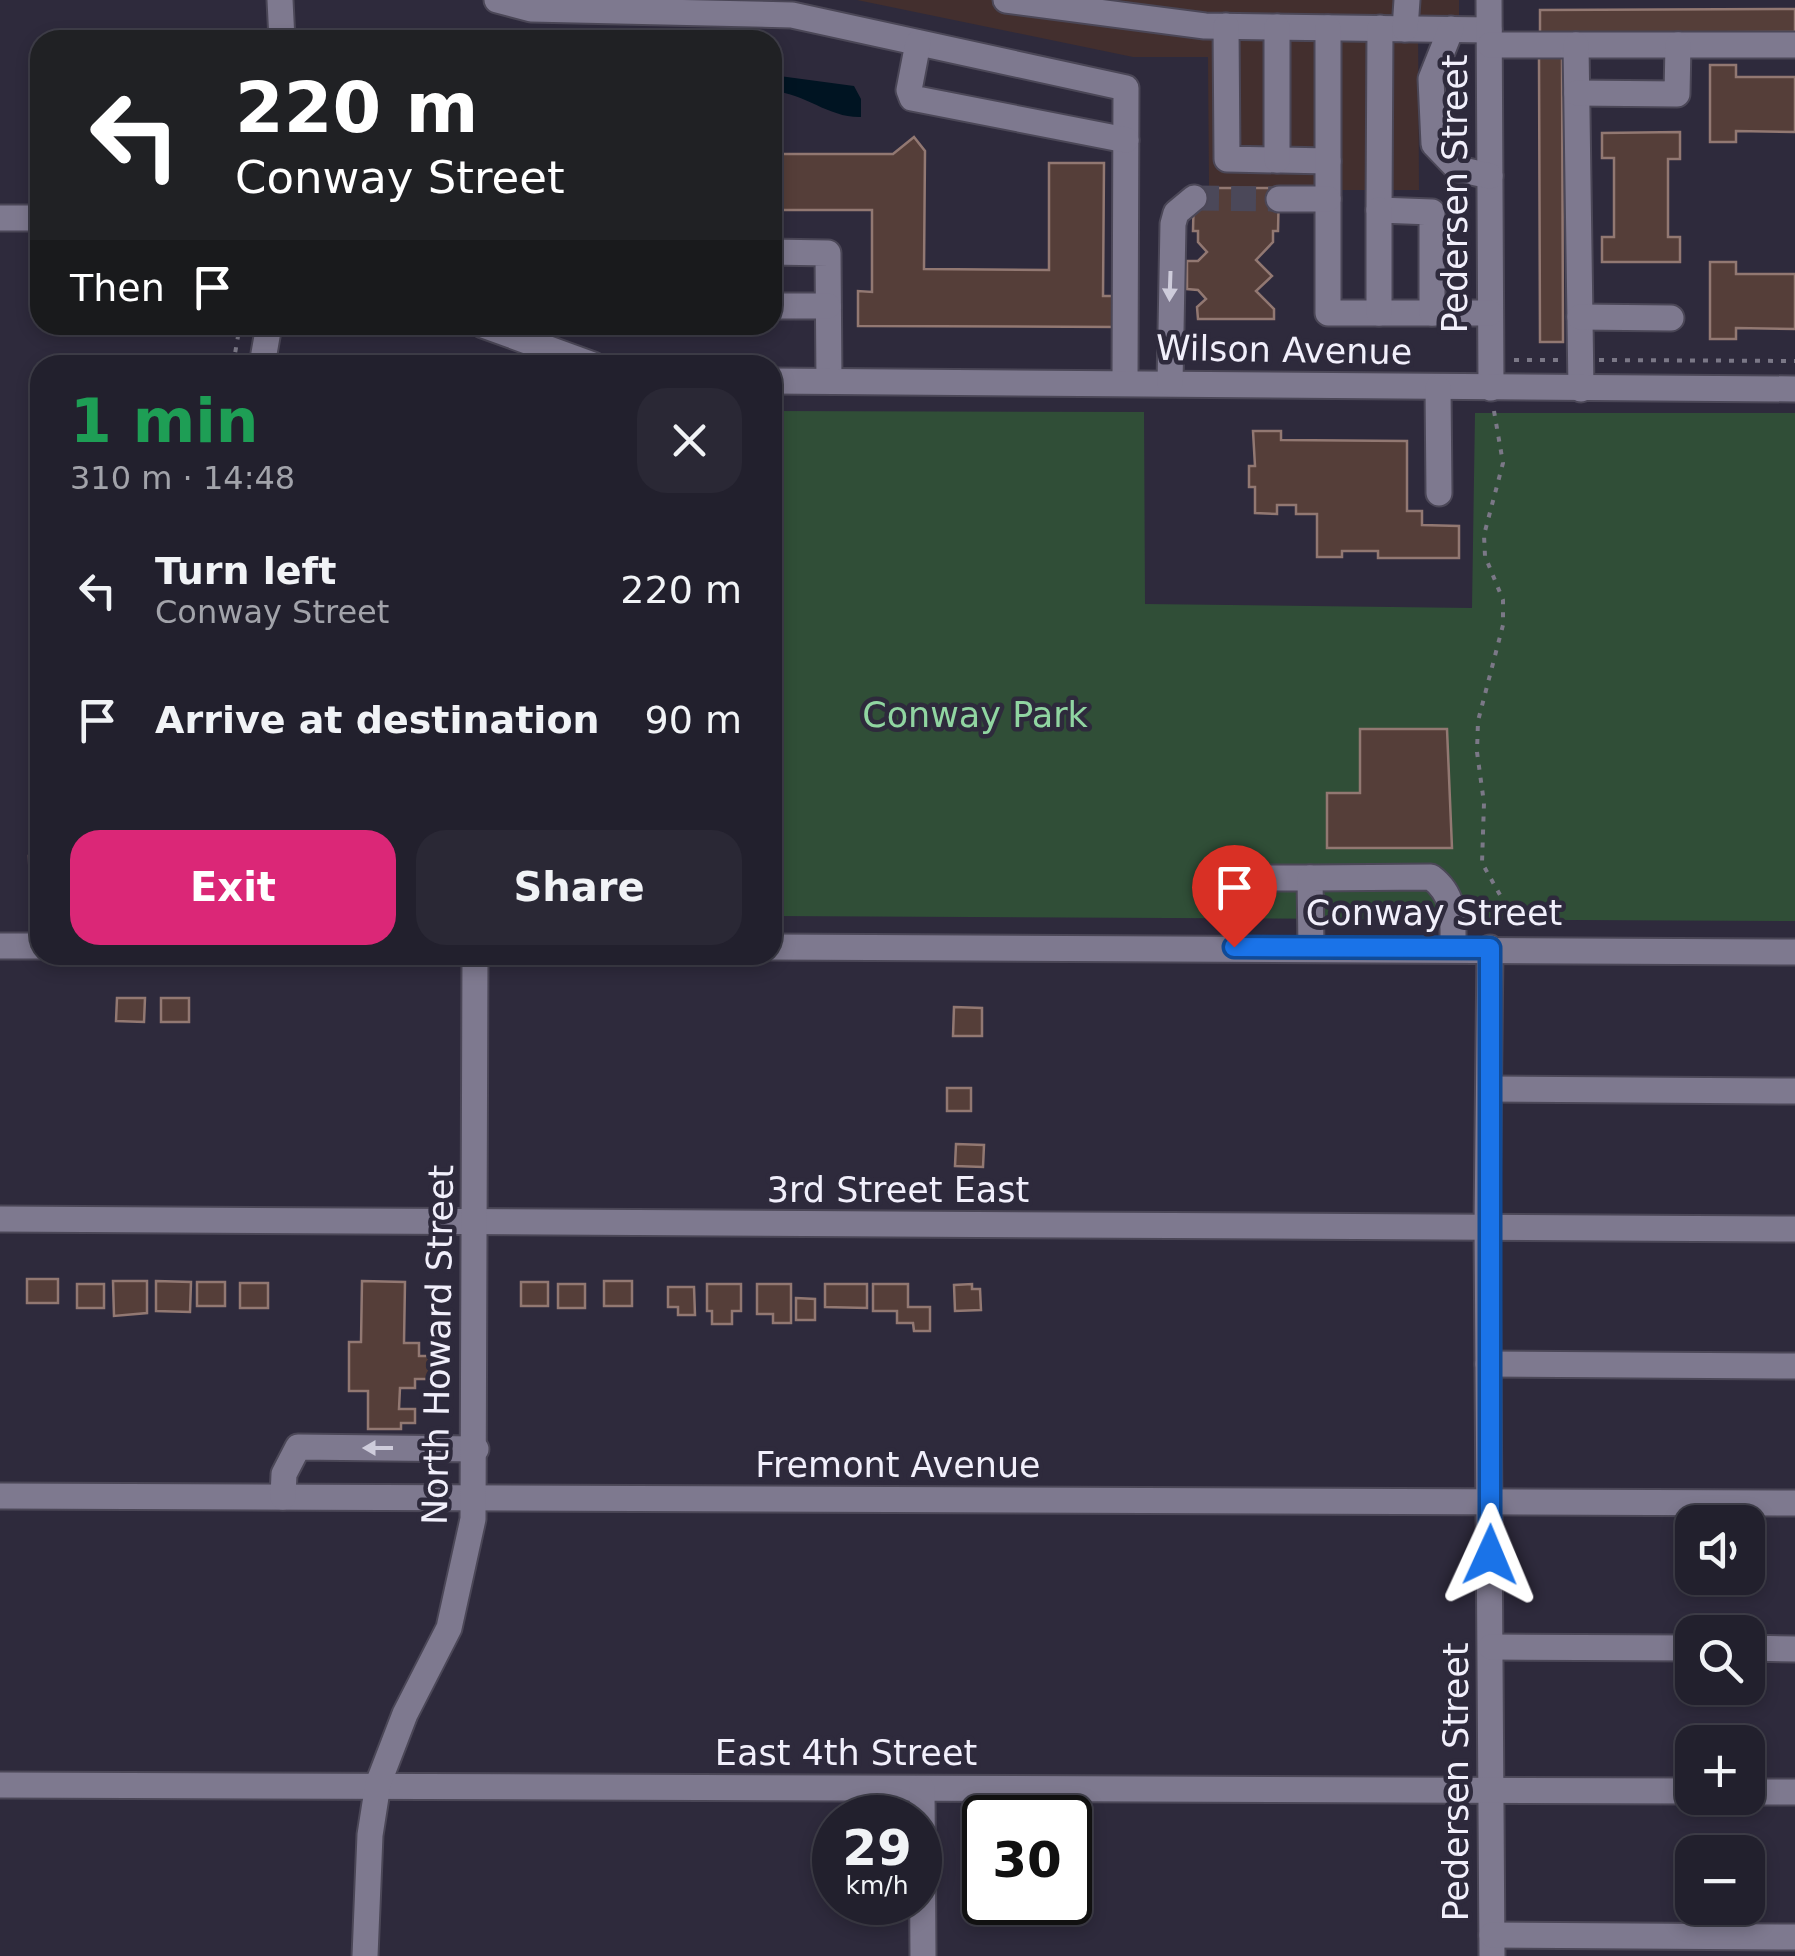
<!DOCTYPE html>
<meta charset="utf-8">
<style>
body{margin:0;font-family:"DejaVu Sans",sans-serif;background:#2a2835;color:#f1f3f6;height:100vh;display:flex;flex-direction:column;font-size:38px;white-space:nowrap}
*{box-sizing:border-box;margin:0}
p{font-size:32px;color:#a2a3aa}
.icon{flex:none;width:55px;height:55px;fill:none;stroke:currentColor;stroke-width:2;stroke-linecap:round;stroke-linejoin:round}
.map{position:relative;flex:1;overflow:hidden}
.panel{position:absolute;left:30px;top:355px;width:752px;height:610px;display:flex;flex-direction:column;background:#22202d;border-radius:30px;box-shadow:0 5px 15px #0003,0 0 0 2px #3f3e49}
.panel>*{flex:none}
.guide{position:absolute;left:30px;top:30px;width:752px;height:305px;border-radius:30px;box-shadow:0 5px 15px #0003,0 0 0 2px #3f3e49;background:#202124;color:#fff;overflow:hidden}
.tools{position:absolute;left:1675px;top:1505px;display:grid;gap:20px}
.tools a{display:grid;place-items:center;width:90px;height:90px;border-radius:20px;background:#22202d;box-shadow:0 5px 15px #0003,0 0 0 2px #3f3e49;font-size:50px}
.speed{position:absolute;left:812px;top:1795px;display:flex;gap:20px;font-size:50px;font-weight:700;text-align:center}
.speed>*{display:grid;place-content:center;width:130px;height:130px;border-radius:50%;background:#22202d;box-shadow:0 5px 15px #0003,0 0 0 2px #3f3e49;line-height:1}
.speed small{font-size:25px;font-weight:400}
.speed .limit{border:5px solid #111;border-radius:15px;background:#fff;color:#111}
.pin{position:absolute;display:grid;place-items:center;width:85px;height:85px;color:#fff;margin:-102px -42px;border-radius:50% 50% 50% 0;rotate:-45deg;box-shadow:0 0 10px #0007}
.pin .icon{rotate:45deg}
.me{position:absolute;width:110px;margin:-55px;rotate:1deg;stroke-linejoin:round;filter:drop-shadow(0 0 8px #0008)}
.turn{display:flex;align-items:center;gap:35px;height:210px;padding:0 40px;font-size:45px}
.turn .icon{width:130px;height:130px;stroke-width:2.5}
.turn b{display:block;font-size:70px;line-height:85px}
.then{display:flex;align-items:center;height:95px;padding:0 40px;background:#0003;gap:20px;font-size:38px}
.round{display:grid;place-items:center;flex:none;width:105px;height:105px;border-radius:30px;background:#2a2835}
.overview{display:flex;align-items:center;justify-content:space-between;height:170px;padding:0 40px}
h1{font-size:60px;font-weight:700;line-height:75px;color:#1e9e55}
.button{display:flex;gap:20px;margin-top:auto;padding:20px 40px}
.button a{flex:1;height:115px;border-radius:30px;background:#db2777;color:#fff;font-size:40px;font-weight:700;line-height:115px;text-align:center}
.button a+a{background:#2a2835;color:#f1f3f6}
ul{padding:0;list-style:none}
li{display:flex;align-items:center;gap:30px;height:130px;padding:0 40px}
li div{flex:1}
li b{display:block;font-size:38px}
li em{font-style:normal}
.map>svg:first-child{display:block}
.commercial{fill:#432f2e}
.green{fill:#304e37}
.water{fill:#001422}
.building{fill:#553e39;stroke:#927872;stroke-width:2.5}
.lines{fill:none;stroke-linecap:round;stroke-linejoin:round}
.minor-tunnel{stroke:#4b4859;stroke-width:25;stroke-dasharray:25 12;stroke-linecap:butt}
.minor-casing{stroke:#4b4757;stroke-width:29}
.path{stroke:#7b7887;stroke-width:4;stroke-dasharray:5 8;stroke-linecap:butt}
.minor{stroke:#7e798f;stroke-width:25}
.oneway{fill:#ceccdb}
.route-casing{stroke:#114b97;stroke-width:25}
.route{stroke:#1a73e8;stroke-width:18}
.labels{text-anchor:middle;stroke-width:9;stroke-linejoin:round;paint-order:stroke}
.street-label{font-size:35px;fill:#f1effb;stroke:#2e2a3c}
.park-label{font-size:35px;fill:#90d5a1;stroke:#2e2a3c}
</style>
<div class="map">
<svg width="1795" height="1956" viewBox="0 0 1795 1956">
<rect width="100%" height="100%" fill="#2e2a3c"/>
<path class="commercial" d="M857,0H1459V18H1418L1419,190H1209L1208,57H1133Z"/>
<path class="green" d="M773,411L1144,412L1145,604L1472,608L1475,413H1795V921L773,916Z"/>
<path class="water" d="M772,75L854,86L861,99V117C829,118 806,94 773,91Z"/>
<g class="building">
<path d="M1795,9V32L1540,33V10Z"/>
<path d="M345,38L611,39V40H345Z"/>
<path d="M1539,56H1562L1563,342H1540Z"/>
<path d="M1710,65H1736V77H1795V132L1736,131V142H1710Z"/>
<path d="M1680,132V159H1668V237H1680V262H1602V237H1614V158H1602V133Z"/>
<path d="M772,136H776V154H893L914,137L925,151L924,269L1049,270V163H1104L1103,296H1119V327L858,326V291L872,292V210H772Z"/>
<path d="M1194,188H1279L1278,231H1273V242L1256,260L1272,276L1256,291L1274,309V319H1198L1197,307L1206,299L1198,290L1187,289V261H1198L1207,252L1198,242V231H1193Z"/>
<path d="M1710,262H1736V274H1795V329L1736,328V339H1710Z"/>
<path d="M1253,431H1281V440L1407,441V511H1422V525L1459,526V558H1378V551H1342V557H1317V514H1296V505H1277V514L1255,513V487H1249V466H1255Z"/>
<path d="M33,495L40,496V544H33Z"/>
<path d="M1360,729H1447L1452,848H1327V793H1360Z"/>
<path d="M29,856H40V894H30Z"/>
<path d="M117,998H145L144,1022L116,1021Z"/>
<rect x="161" y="998" width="28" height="24"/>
<path d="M954,1007L982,1008V1036H953Z"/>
<rect x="947" y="1088" width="24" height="23"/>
<path d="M956,1144L984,1145L983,1167L955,1166Z"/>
<rect x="27" y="1279" width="31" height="24"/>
<path d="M113,1281H147V1313L114,1316Z"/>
<path d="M156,1281L191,1282L190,1312L156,1311Z"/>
<path d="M362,1281L405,1282L404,1343H419V1356H434L433,1379H415V1388H400L399,1409H415V1423H401V1429H368V1391H349V1342H361Z"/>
<rect x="604" y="1281" width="28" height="25"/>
<rect x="197" y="1282" width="28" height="24"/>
<rect x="521" y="1282" width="27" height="24"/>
<rect x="240" y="1283" width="28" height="25"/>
<rect x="77" y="1284" width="27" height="24"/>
<rect x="558" y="1284" width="27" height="24"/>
<path d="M707,1284H741V1311H732V1324H712V1311H707Z"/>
<path d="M757,1284H791V1323H773V1314H757Z"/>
<path d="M825,1284H867V1308L825,1307Z"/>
<path d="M873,1284H908V1307H930V1331H914L913,1323H897V1311H873Z"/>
<path d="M972,1284V1289H980L981,1310L955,1311L954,1285Z"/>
<path d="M668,1287H694L695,1315H678V1307H668Z"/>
<path d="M796,1298L815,1299V1320H796Z"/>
</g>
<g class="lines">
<path class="minor-tunnel" d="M1194,198L1279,199"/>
<defs>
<g id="minor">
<path d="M280,0L282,40"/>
<path d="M497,0L531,9L792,15L1126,88L1125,383"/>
<path d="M1006,0L1205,26L1489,30"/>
<path d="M1489,0L1491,388"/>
<path d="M1226,26L1227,159L1328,161"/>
<path d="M1277,27V160"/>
<path d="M1328,28V313H1490"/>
<path d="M1380,28L1379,210L1432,212V313"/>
<path d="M1405,29L1407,0"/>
<path d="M1451,29L1431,79L1434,144L1458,169L1490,176"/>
<path d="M918,43L909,90L912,98L1126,140"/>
<path d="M1490,45H1795"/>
<path d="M1576,45L1581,389"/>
<path d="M1577,93L1677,94L1678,45"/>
<path d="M1279,199H1328"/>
<path d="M1379,210V313"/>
<path d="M0,218H40"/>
<path d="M772,252L828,253L829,381"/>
<path d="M772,306H828"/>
<path d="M1580,317L1671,318"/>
<path d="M483,325L593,365"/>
<path d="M262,365L269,325"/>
<path d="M772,381L1795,389"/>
<path d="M1170,383L1173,224L1176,213L1194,198"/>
<path d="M1438,388L1439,493"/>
<path d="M1239,878H1310"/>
<path d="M0,946H40"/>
<path d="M772,947L1795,952"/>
<path d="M1311,947L1310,878L1431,877C1456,896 1453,918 1453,948"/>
<path d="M1490,948L1487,1226L1492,1956"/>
<path d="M1491,1089L1795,1091"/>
<path d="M0,1219L1795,1229"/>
<path d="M1488,1364L1795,1366"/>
<path d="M0,1496L1795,1503"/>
<path d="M283,1497L284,1474L298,1447L476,1449"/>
<path d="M1491,1647L1692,1648"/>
<path d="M1748,1648L1795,1649"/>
<path d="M0,1785L1692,1791"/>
<path d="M922,1789L923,1956"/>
<path d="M1748,1792H1795"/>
<path d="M1492,1935L1795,1937"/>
<path d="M365,1956L370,1835L378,1784L405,1714L449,1628L473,1519L475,955"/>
</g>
</defs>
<use href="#minor" class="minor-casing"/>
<g class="path">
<path d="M445,325L464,336"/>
<path d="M503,358L522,365"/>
<path d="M1514,360H1560"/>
<path d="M1599,360L1795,361"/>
<path d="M233,365L240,325"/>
<path d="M1494,411L1503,463L1484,535L1485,556L1503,600V625L1478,721L1477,752L1484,803L1482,863L1508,909L1509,923"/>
</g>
<use href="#minor" class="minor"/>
</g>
<defs><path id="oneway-solid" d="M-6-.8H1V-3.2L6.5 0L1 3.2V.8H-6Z" transform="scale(2.5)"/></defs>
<g class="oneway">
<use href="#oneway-solid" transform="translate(1170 286) rotate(92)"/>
<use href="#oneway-solid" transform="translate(378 1448) rotate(-180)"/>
</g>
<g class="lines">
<defs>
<path id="route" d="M1234,947L1490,948V1555"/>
</defs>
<use href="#route" class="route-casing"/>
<use href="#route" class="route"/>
</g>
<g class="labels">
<g class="street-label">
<text transform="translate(1455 194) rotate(-90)" y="12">Pedersen Street</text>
<text transform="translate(1284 350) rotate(1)" y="12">Wilson Avenue</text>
<text x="1434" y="925">Conway Street</text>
<text x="898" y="1202">3rd Street East</text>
<text transform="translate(438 1345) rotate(-89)" y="12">North Howard Street</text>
<text x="898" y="1477">Fremont Avenue</text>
<text x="846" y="1765">East 4th Street</text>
<text transform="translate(1456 1782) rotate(-90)" y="12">Pedersen Street</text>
</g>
<g class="park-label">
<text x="975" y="727">Conway Park</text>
</g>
</g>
</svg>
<div class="tools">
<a><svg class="icon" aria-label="sound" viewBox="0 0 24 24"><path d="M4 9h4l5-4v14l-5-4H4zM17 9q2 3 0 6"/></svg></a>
<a><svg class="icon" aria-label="search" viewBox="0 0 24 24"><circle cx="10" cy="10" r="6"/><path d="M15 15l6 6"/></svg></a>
<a>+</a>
<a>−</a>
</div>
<div class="speed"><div>29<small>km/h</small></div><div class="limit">30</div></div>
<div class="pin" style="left:1234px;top:947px;background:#d93025"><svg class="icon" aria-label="arrive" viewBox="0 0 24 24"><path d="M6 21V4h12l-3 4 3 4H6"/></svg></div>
<svg class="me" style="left:1490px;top:1555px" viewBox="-20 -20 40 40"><path d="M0-17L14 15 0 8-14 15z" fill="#1a73e8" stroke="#fff" stroke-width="4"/></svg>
<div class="guide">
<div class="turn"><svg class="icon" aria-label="left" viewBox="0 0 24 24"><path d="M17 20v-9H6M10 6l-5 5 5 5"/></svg><div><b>220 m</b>Conway Street</div></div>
<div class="then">Then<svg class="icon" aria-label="arrive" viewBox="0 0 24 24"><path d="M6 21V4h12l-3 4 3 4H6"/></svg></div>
</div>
<section class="panel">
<div class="overview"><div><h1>1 min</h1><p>310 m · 14:48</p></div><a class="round"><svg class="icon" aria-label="close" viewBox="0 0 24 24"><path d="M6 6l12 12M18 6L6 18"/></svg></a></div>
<ul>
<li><svg class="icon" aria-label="left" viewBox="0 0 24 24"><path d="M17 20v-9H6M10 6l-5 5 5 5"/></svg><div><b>Turn left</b><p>Conway Street</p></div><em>220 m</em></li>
<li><svg class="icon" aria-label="arrive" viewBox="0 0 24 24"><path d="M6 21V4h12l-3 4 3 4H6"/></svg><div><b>Arrive at destination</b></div><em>90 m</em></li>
</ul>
<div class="button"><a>Exit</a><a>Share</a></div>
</section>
</div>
